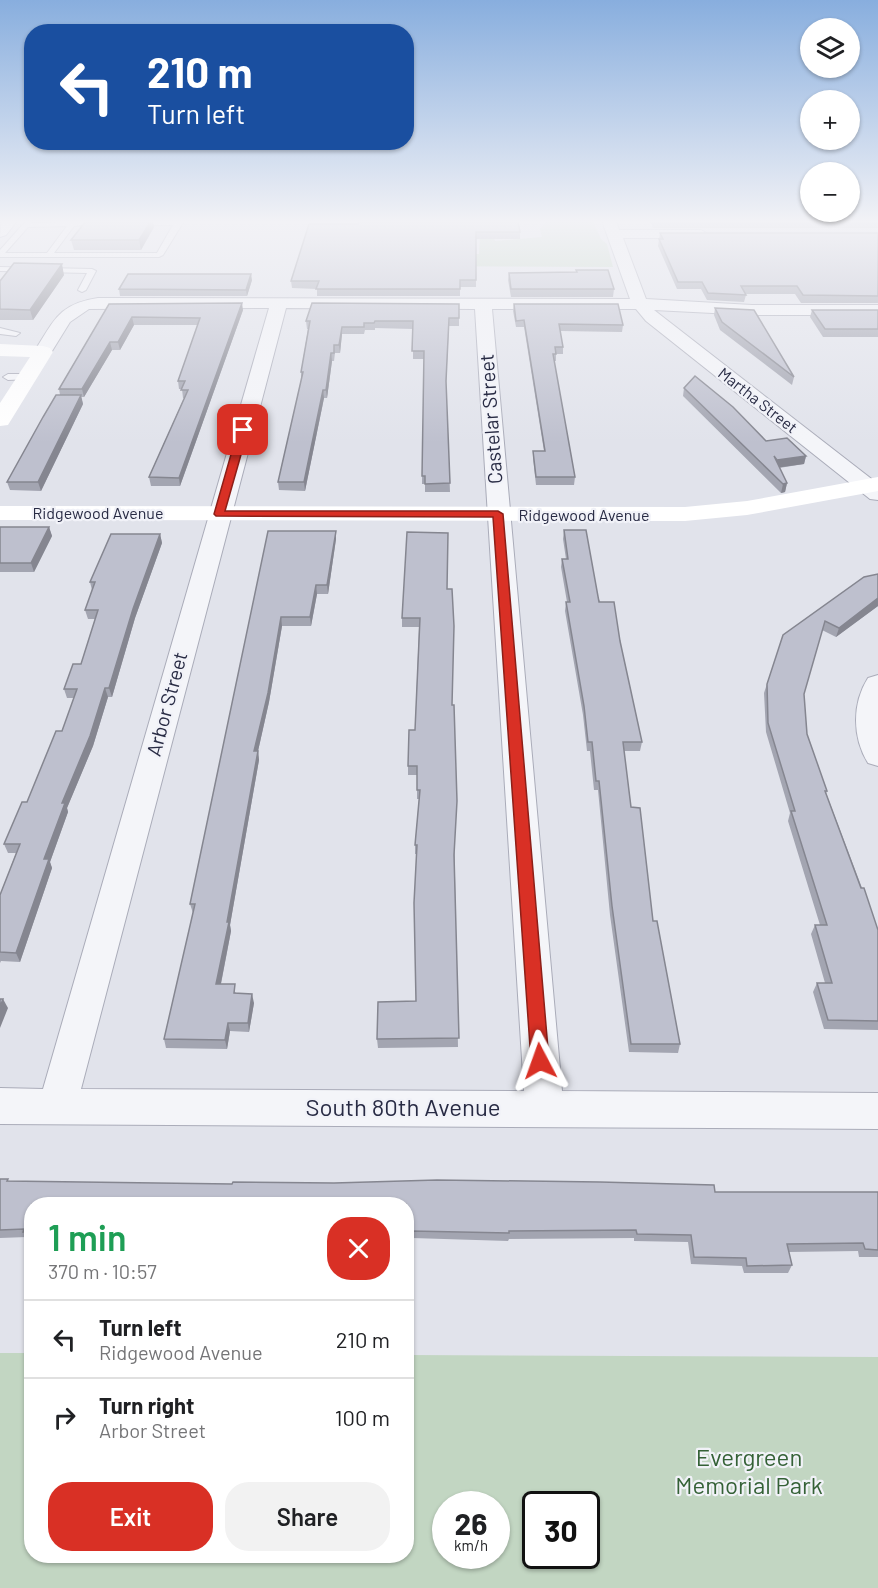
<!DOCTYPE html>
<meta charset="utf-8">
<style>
body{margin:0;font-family:Barlow,sans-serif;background:#f2f2f2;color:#202124;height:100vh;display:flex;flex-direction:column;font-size:22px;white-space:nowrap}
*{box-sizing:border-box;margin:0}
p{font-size:20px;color:#757577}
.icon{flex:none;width:33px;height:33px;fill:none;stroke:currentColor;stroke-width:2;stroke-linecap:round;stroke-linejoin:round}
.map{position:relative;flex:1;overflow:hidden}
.side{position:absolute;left:24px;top:1197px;width:390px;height:366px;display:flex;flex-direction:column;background:#fff;border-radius:24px;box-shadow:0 2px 4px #0004}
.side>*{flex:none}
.top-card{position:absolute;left:24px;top:24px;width:390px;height:126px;border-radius:24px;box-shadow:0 2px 4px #0004;background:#1a4fa0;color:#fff;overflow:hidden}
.fabs{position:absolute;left:800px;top:18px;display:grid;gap:12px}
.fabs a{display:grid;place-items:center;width:60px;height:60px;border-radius:50%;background:#fff;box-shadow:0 2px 4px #0004;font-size:30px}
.speed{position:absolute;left:432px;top:1491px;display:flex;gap:12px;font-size:30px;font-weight:700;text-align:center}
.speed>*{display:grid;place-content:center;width:78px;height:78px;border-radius:50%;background:#fff;box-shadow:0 2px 4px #0004;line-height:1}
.speed small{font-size:15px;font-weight:400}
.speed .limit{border:3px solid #111;border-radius:9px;background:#fff;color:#111}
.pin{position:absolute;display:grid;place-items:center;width:51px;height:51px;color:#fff;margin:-26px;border-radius:12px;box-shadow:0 3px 9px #0006}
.me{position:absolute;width:66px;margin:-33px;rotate:356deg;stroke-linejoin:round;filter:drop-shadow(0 0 4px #0008)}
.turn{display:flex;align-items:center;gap:21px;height:126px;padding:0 24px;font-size:27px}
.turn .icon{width:78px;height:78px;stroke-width:2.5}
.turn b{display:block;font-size:42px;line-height:51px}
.round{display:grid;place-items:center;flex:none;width:63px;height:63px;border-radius:24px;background:#f2f2f2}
.summary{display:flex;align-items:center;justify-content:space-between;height:102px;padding:0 24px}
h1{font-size:36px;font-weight:600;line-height:45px;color:#1e9e55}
.action{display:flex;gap:12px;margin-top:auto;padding:12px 24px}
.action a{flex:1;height:69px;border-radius:24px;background:#d93025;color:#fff;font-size:24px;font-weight:600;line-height:69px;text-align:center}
.action a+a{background:#f2f2f2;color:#202124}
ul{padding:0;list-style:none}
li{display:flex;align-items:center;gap:18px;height:78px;padding:0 24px;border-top:2px solid #e0e0e0}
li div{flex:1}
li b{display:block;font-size:22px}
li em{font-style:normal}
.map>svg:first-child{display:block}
.green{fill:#c2d6c2;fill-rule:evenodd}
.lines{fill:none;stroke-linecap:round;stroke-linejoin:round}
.lane-casing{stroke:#aaacb9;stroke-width:2}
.street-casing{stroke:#aaacb9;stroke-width:2}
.primary-casing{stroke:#9fa3b8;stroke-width:2}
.lane{fill:#f4f5f9;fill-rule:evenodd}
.street{fill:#f4f5f9;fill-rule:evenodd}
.secondary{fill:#fff;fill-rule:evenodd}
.primary{fill:#fff;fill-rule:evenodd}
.wall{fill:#a3a5b1}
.shaded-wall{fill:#858690}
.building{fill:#bec0ce;stroke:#858690;stroke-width:1.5}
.route{fill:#d93025;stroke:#8d1f18;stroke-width:1.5}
.labels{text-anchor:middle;stroke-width:4.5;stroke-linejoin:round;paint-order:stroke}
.far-street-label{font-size:16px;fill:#282b44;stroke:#f1f2f8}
.street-label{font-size:20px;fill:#282b44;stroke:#f1f2f8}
.near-street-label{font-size:24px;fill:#282b44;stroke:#f1f2f8}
.near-park-label{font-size:24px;fill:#346136;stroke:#f1f2f8}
</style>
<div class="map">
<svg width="878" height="1588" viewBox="0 0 878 1588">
<rect width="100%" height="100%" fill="#e1e3eb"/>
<g class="green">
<path d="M546,221H593L601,239L607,244L613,267L386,266L447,255L479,254L480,235H493L495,241L542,237L540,229Z"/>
<path d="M0,1353H31L32,1556H406L407,1355L878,1357V1588H0ZM446,1504H496V1556H446ZM536,1504H586V1556H536Z"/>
</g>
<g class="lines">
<defs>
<g id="lane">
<path d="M26,221H33L32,223L102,221L106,223L74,226L54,253H157L173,225H135L133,222L184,221L163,255L159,257H0V250ZM67,226L47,253H5L28,227Z"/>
<path d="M0,267L92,269L96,271L86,290L82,292L78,290L87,273L0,271Z"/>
<path d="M0,328L20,333L16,336L0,334Z"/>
<path d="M27,374L32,377L30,379L8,380L3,377L8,374Z"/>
</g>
<g id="street">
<path d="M602,221H616L619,230H701L708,234L701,238H623L646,299L752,305H878V315H752L654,310L878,484V500L870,499L646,321L636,309H492L562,1091L878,1093V1129L0,1124V1088L43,1089L269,308L89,309L70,322L49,356H37L34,352C54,321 58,304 98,298L630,299ZM286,308L475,309L524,1091L81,1089Z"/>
<path d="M878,675V766L868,763C852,737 852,703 868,678Z"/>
</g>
<path id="primary" d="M1,221H17L6,235L0,237Z"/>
</defs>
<use href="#lane" class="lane-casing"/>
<use href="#street" class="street-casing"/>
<use href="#primary" class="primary-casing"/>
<use href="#lane" class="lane"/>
<use href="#street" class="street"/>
<g class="secondary">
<path d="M0,344L43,346L50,348L53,352L8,425L0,426V403L30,357L0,356Z"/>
<path d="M878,477V491L747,515L685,521L0,520V506L685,507L747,501Z"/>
</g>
<use href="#primary" class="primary"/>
</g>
<g class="wall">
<path d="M650,221H878V228H653Z"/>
<path d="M309,224L520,232V239H476V287H460V296H317V289L292,288L291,281Z"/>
<path d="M154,227L141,250H74L71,240Z"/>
<path d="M660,233H878V303H801L795,294H745L746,295L744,302L707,300L701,289H677L658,246Z"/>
<path d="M576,270L614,289L613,297H511L508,280L509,273L576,272Z"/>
<path d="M64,275L33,320H0V281Z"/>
<path d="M252,280L247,296H120L119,289Z"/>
<path d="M109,304L243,310L180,486H151L149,477L184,398H183L182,389H179L178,381L198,325H134L120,350H112L84,397H81L83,404L41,491L10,490L7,482L60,395L59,389Z"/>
<path d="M459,304V326H449L446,384L450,492H425V484H422L424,359H413V329L375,328V330H365L364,334H342L340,353H335L334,361H332L327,398H324L305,491L279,490L278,482L301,380V372L308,329H307L306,321Z"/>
<path d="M514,304L623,325L622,332L560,331L563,347V354H556V361H554L575,477L574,485H536L533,458V451H544L524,327H516L513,311Z"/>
<path d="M715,308L794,377L792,385L720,330L714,315Z"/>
<path d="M812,310H878V337H823L810,317Z"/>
<path d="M684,388L766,441L806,456L804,464L779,468L787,483L785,492L781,493L683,396Z"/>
<path d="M0,527H49L52,536L34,572H0Z"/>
<path d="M564,530L620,641L642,742L640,751H624L631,807L653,921L680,1044L678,1053L629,1052L610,915L598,790H594L590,751H587L583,715L565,611L566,602H567L561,567L562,559H566L563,539Z"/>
<path d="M268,531L336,539L328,594H317L311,626H282L269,702L258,751L259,760L230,925L231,931L221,984L254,1003L249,1032L230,1031L227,1049L166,1048L164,1039L193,913L190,904Z"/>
<path d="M160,534L162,543L135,618L112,697H108L93,746L67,808L68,812L50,862L52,868L20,962L1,961L0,963V895L16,853H8L4,844L27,802L62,731L74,698H67L64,689L81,664L95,619H88L85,610L92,590L90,582Z"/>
<path d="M878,574V606L836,637L822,630L804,694L807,734L827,791L826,793L878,930V1030L824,1029L813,992L817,983H825L811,934L815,925H820L788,821L790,813L766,732L764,693L783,635Z"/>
<path d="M447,589L452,705L458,1047L378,1048L377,1039L416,1001V854H415V845L419,799H417V775H408V766L415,730L419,627H402V618Z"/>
<path d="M0,1179L10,1181L715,1192H878V1257H859L858,1251L789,1252L792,1265L788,1273H744L742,1266L691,1264L688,1242L634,1241V1238L509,1239L508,1241L412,1238V1243H406V1204H32V1240L28,1239L27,1237L0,1238Z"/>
</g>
<g class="shaded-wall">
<path d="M151,221H153L154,227L141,250L139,240Z"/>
<path d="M62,264L64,275L33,320L30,310Z"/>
<path d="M251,274L252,280L247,296L246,290Z"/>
<path d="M242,303L243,310L180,486L179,478Z"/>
<path d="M132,317L134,325L120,350L118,342Z"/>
<path d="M342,327V334L340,353L339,345Z"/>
<path d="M110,342L112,350L84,397L82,389Z"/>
<path d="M331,353L332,361L327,398L326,390Z"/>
<path d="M323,390L324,398L305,491L304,482Z"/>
<path d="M81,395L83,404L41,491L38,482Z"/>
<path d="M806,456L804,464L775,468L777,460Z"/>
<path d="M787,483L785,492L781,493L783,484Z"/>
<path d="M49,527L52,536L34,572L31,563Z"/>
<path d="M336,531V539L328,594L327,585Z"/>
<path d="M160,534L162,543L135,618L112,697L109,688L133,609Z"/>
<path d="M316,585L317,594L311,626L310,617Z"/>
<path d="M878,598V606L836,637L839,628Z"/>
<path d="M281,617L282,626L269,702L256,760L254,751Z"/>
<path d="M105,688L108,697L93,746L67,808L68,812L50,862L52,868L20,962L16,953L44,859L62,803Z"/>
<path d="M258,751L259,760L230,925L231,931L219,993L216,984Z"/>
<path d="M252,994L254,1003L249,1032L248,1023Z"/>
<path d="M3,999L8,1008L0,1028V1007Z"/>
<path d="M228,1023L230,1031L227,1049L225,1040Z"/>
</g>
<g class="building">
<path d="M86,221H151L139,240H71Z"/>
<path d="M359,221H518L520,232H476V280H460V289H316L319,281H291L309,224H358Z"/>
<path d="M660,233H878V296L803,295L797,286H741L746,295L708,293L702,282H678L659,239H663Z"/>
<path d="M14,263L62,264L30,310L0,309V281Z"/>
<path d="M576,270H608L614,289H511L509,273L577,272Z"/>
<path d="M128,274H251L246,290L119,289Z"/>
<path d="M242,303L179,478L149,477L188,390H181L185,381H178L200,318L132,317L118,342H110L82,389H59L109,304Z"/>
<path d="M312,303L459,304V318H449L446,381L450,483L425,484V476H422L424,351H412L413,321H375L374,323H364V327H342L339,345H334V353H331L326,390H323L304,482H278L303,372H301L310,321H306Z"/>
<path d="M514,304H618L623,325L559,324L563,347H555L556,354H553L575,477H536L533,451H545L524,320L516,321Z"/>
<path d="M715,308L754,310L794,377L722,322Z"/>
<path d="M812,310H878V329H825Z"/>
<path d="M695,376L733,407L766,441L787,438L806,456L777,460L774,456L787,483L783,484L684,388Z"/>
<path d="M56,395H81L38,482H7L43,417Z"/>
<path d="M0,527H49L31,563H0Z"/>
<path d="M564,530H586L599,602H614L620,641L642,742H623L631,807L640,808L653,921H657L680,1044H631L612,906L599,781H596L592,742H588L584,706L566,602H570L562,559H568Z"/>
<path d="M268,531H336L327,585H316L310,617H281L268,693L254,751H258L227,922H229L216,984H235L234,993L252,994L248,1023H228L225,1040L164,1039L195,904H190Z"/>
<path d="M407,532L448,533L447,589H452L454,626L452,705H454L457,801L454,855L459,1038L377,1039L378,1002L416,1001L414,903L417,845H415L420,790H417V766H408L409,730H415L420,618H402Z"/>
<path d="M111,534H160L133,609L109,688H105L90,736L62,803H65L44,859H49L16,953L0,952V895L20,844H4L22,802H27L56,731H62L77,689H64L73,664H81L98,610H85L95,582H90Z"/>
<path d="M878,574V598L839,628L825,621L804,694L807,734L827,791H825L861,888H864L878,930V1021L828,1020L817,983H832L815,925H827L791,811H795L768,723L767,684L783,635L864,577Z"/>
<path d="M0,999H3L0,1007Z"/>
<path d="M0,1179H8L7,1181L232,1184L233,1182L334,1183L437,1180L600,1182L714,1185L715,1192H878V1250L865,1249L863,1243L787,1244L792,1265L747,1266L746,1258L694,1257L691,1235L637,1234L636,1230L509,1231V1233L412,1231V1236H406V1204H32V1232H23L24,1229L0,1230Z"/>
</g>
<linearGradient id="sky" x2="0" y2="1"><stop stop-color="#88aede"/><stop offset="0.5" stop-color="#f2f2f6"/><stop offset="1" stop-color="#f2f2f6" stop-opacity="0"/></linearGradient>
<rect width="878" height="443" fill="url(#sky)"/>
<path class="route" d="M243,427L248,430L225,511H498L503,514L549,1061L546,1067L540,1069L534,1067L531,1061L493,517L216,516L214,514L238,430Z"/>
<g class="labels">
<g class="far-street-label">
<text transform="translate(758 400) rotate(38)" y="6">Martha Street</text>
<text x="98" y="519">Ridgewood Avenue</text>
<text x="584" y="521">Ridgewood Avenue</text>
</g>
<g class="street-label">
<text transform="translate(491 419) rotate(-94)" y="7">Castelar Street</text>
<text transform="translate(167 704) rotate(-75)" y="7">Arbor Street</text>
</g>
<g class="near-street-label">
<text x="403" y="1116">South 80th Avenue</text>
</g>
<g class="near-park-label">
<text x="749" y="1466">Evergreen<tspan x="749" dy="28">Memorial Park</tspan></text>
</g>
</g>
</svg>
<div class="fabs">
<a><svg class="icon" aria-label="layers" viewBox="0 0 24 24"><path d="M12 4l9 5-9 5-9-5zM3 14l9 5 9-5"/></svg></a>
<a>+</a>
<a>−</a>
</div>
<div class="speed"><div>26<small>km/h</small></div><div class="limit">30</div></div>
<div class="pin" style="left:243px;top:430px;background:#d93025"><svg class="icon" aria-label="arrive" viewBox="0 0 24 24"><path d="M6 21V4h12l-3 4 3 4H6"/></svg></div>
<svg class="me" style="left:540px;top:1061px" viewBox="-20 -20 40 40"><path d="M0-17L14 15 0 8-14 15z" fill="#d93025" stroke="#fff" stroke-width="4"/></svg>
<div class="top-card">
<div class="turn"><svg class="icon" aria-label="left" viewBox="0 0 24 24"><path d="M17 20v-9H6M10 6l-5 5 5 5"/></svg><div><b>210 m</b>Turn left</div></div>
</div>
<section class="side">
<div class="summary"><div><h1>1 min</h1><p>370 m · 10:57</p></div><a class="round" style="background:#d93025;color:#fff"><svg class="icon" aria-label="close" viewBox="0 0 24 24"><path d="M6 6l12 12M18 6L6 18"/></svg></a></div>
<ul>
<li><svg class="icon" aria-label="left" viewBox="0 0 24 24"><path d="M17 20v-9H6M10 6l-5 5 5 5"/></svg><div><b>Turn left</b><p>Ridgewood Avenue</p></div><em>210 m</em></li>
<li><svg class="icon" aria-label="right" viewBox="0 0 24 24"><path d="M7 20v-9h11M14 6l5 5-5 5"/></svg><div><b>Turn right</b><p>Arbor Street</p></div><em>100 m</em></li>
</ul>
<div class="action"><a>Exit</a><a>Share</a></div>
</section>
</div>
